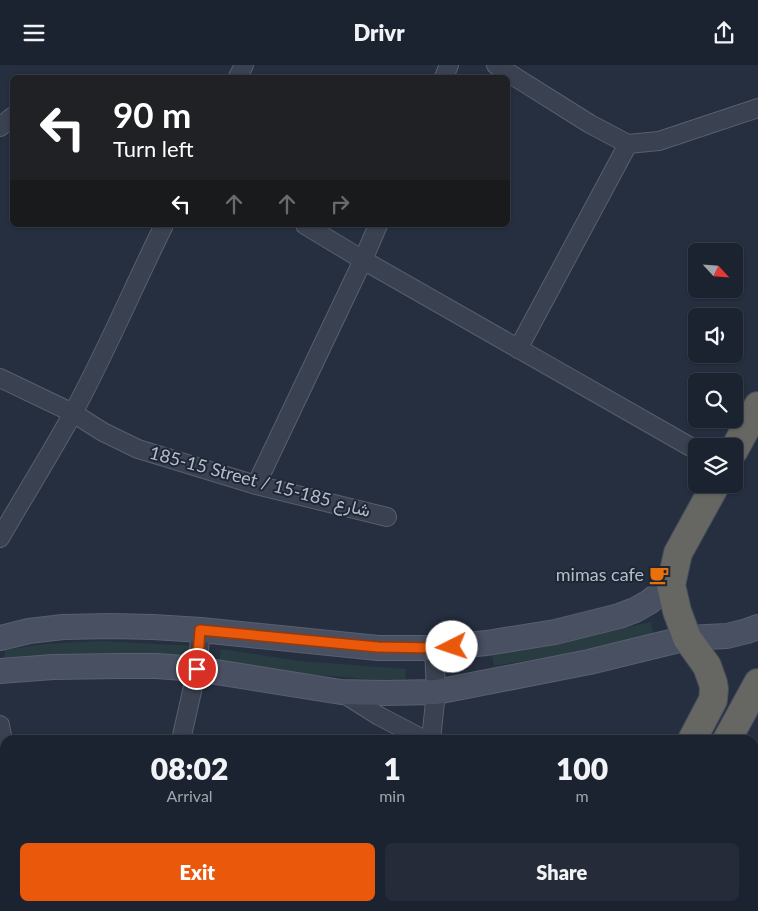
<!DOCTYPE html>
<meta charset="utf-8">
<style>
body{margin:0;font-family:Lato,Vazirmatn,sans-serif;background:#252b38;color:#f1f3f6;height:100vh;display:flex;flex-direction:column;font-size:19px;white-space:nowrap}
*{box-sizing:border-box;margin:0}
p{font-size:16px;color:#a0a4ab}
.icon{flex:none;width:28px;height:28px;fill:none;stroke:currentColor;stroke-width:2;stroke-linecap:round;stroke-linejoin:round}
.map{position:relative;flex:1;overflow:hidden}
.drawer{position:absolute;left:0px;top:670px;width:759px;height:176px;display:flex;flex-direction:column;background:#1c2330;border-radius:15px 15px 0 0;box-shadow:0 1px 4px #0004,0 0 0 1px #3a404c}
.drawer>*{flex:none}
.hud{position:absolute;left:10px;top:10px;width:500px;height:152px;border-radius:8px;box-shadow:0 1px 4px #0004,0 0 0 1px #3a404c;background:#202124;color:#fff;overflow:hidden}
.needle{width:32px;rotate:116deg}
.controls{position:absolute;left:688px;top:178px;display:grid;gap:10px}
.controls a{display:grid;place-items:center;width:55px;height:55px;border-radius:8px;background:#1c2330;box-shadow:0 1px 4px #0004,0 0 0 1px #3a404c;font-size:25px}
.pin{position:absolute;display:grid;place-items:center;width:42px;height:42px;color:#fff;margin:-21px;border:2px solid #fff;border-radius:50%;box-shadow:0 1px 5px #0007}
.me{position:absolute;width:55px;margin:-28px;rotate:266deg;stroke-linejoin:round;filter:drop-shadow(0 0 4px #0008)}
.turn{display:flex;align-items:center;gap:18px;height:105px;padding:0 20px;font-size:22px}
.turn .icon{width:65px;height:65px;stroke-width:2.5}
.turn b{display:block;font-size:35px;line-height:42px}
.lanes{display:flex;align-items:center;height:48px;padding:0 20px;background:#0003;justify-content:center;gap:25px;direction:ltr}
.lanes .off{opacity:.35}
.eta{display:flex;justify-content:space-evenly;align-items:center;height:85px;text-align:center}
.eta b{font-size:30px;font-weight:800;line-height:35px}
.button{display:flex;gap:10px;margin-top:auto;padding:10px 20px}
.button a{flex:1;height:58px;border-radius:8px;background:#ea580c;color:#fff;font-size:20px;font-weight:800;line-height:58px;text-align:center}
.button a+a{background:#252b38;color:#f1f3f6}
header{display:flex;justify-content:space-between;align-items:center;height:65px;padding:0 20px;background:#1c2330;font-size:22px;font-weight:800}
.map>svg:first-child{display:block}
.green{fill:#283c41}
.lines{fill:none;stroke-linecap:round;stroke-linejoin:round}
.minor-casing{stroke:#585f6d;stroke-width:20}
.secondary-casing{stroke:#585f6d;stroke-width:26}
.trunk-casing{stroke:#454c5a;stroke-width:30}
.minor{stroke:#3a4150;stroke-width:18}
.secondary{stroke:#485062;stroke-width:24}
.trunk{stroke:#666663;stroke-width:28}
.route-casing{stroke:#983908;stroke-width:12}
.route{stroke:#ea580c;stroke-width:9}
.labels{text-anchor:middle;stroke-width:4;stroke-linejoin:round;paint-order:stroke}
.street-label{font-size:18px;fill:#b6bdca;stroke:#1f2635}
.poi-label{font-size:18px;fill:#b6bdca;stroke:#1f2635;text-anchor:end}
</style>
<header><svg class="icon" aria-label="menu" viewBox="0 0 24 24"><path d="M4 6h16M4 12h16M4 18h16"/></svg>Drivr<svg class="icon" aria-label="share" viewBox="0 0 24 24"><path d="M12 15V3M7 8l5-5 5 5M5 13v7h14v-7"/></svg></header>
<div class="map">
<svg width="758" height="846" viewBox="0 0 758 846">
<rect width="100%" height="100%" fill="#262f40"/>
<g class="green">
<path d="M651,557L653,569L561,590L494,601L492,590L560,577Z"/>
<path d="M101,576L194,581L192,595L4,598L5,585L43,579Z"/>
<path d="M221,584L300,596L406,604L405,617L294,608L219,599Z"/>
</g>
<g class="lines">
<defs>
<g id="minor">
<path d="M496,0L590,59L628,79L659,76L758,43"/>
<path d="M238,12L244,0"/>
<path d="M444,12L449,0"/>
<path d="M0,62L12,52"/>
<path d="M305,160L363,195L696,385"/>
<path d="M518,284L628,79"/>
<path d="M0,313L73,348L103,367L138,384L256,420L387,452"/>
<path d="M256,420L363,195L378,160"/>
<path d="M0,473C24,431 50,390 73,348C106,287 133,223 164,160"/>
<path d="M341,627L379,651L425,675"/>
<path d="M0,660L5,687"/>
<path d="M181,675L197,604L201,565"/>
<path d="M431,675L436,627L434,583"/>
<path d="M0,765L5,764"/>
<path d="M0,841L5,840"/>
<path d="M103,841L118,846"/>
<path d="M727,841L736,846"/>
<path d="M344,846L346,841"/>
<path d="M464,846L467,841"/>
</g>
<g id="secondary">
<path d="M0,573L29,566L63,562L111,561L153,562L201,565L378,583H434L487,578L555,567L619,551L635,545L649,537L671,520"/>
<path d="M0,606L53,602L119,601H157L197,604L341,627L385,628L436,627L589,597L687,573L727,571L747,566L758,562"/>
</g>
<g id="trunk">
<path d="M734,385L758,341"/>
<path d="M692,675L713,635L714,624L713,618L707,601L687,573L677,546L671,520L678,488L716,419"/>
<path d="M727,675L758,618"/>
<path d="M602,846L604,841"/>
<path d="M634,846L637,841"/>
</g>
</defs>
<use href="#minor" class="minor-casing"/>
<use href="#secondary" class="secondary-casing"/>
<use href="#trunk" class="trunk-casing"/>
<use href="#minor" class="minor"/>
<use href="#secondary" class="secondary"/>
<use href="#trunk" class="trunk"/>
</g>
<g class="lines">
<defs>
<path id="route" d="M197,604L200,565L378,582L434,583L452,582"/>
</defs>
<use href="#route" class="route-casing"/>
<use href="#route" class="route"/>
</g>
<defs>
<symbol id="cafe-bare" viewBox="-9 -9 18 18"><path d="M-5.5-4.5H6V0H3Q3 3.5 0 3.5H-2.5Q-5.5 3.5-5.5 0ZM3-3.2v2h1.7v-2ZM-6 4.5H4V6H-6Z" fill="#e8710a" stroke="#1f2635" stroke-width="2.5" paint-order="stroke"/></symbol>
</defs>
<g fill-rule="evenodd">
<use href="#cafe-bare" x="645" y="496" width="28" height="28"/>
</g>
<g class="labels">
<g class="street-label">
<text transform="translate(260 417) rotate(15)" y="6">185-15 Street / شارع 185-15</text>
</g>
<g class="poi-label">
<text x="644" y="516">mimas cafe</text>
</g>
</g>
</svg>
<div class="controls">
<a><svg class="needle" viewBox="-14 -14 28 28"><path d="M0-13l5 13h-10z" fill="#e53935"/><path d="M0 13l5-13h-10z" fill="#a0a4ab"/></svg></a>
<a><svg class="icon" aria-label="sound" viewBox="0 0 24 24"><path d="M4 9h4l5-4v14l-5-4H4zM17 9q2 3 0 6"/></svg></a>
<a><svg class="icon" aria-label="search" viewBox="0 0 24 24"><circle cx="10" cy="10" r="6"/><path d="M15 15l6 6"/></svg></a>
<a><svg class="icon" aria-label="layers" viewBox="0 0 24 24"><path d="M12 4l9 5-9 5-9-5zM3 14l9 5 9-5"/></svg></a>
</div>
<div class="pin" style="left:197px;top:604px;background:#d93025"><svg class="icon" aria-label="arrive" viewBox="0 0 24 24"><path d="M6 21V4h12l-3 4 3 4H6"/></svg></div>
<svg class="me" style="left:452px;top:582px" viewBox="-20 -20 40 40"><circle r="19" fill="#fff"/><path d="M0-13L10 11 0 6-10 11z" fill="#ea580c"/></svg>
<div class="hud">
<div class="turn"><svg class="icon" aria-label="left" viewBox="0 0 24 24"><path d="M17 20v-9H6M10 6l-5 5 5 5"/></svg><div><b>90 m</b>Turn left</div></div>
<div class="lanes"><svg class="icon" aria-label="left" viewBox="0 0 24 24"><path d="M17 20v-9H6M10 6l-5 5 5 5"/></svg><svg class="icon off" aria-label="ahead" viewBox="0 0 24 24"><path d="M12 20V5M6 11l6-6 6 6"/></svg><svg class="icon off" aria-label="ahead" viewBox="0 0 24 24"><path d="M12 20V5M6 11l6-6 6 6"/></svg><svg class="icon off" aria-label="right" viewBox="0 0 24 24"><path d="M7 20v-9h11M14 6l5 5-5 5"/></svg></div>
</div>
<section class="drawer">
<div class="eta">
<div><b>08:02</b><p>Arrival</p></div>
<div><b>1</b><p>min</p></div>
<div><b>100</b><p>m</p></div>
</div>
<div class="button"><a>Exit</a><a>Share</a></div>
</section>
</div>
